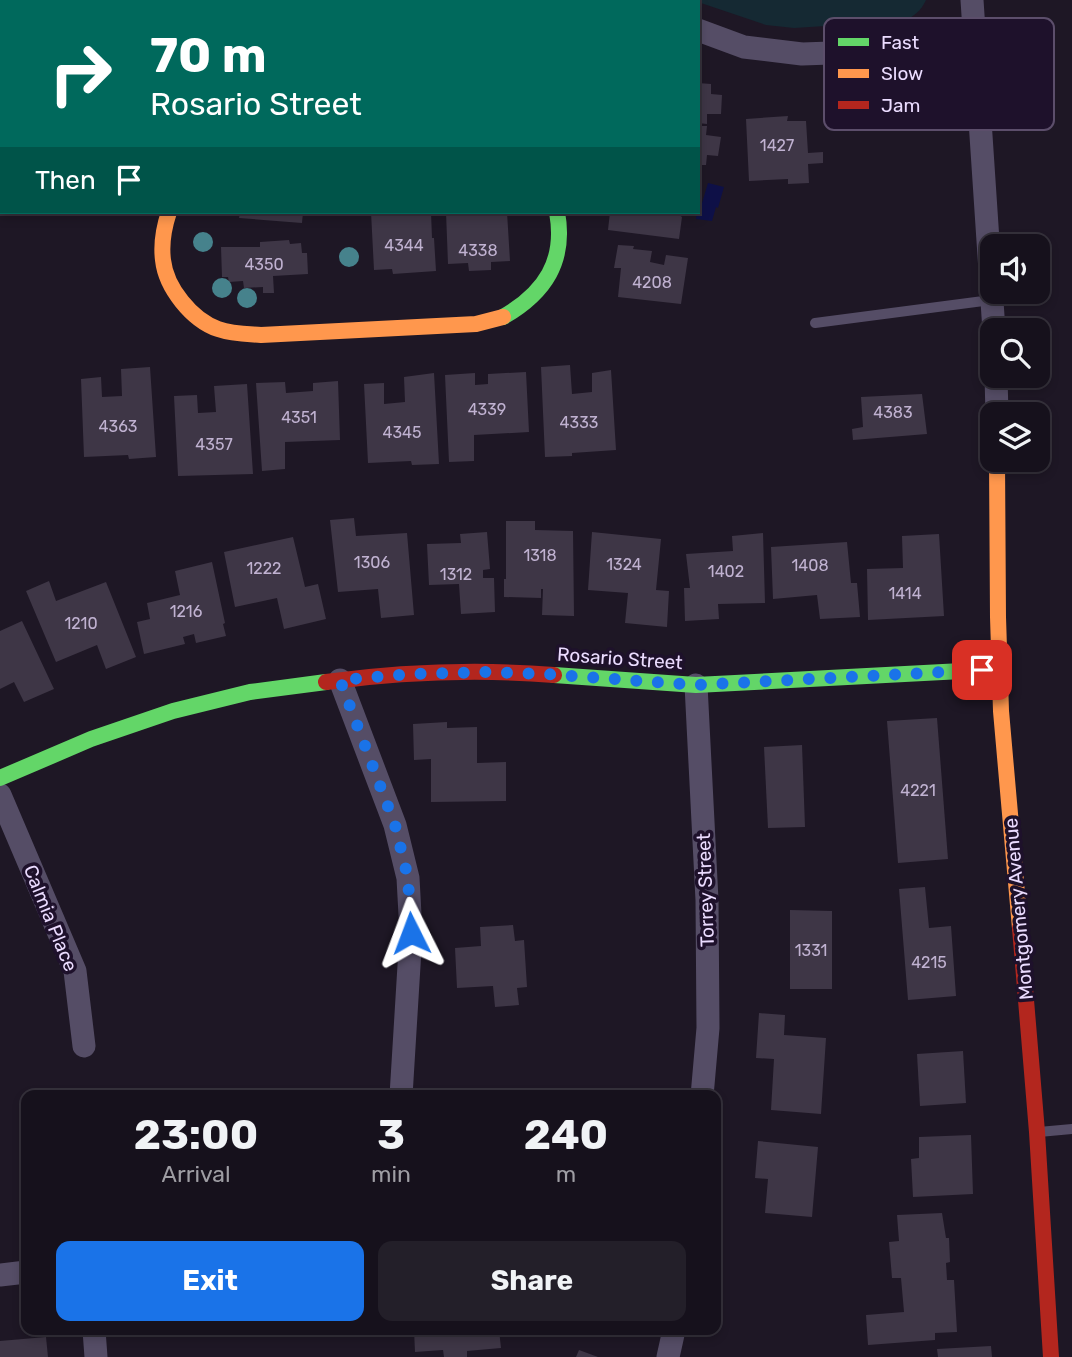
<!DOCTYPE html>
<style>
body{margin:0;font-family:Rubik,sans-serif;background:#231f29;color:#f1f3f6;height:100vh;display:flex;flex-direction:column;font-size:26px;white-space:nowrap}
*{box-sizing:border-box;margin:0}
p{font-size:23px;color:#9e9da3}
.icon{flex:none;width:38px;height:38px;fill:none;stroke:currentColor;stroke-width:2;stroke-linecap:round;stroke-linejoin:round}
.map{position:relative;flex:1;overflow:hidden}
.sheet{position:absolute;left:21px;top:1090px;width:700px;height:245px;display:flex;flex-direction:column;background:#16111c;border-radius:14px;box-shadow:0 4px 10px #0003,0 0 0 2px #35313b}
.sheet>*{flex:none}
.banner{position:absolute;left:0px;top:0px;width:700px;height:214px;box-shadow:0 4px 10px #0003,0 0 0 2px #35313b;background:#00695c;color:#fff;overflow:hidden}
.buttons{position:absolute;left:980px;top:234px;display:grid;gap:14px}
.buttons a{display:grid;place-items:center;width:70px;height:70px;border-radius:14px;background:#16111c;box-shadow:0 4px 10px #0003,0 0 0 2px #35313b;font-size:35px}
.pin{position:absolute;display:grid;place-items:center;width:60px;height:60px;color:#fff;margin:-30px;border-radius:14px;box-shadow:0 4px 10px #0006}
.me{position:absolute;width:77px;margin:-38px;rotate:357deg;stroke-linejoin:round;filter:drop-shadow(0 0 5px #0008)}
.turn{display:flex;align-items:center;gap:24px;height:147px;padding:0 35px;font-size:32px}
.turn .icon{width:91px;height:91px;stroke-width:2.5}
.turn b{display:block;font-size:49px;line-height:60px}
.then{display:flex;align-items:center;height:66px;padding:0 35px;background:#0003;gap:14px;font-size:26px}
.eta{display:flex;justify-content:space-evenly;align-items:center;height:119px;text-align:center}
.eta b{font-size:42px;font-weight:700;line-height:49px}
.button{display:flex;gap:14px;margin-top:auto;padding:14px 35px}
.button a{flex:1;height:80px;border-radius:14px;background:#1a73e8;color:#fff;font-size:28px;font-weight:700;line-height:80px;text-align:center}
.button a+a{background:#231f29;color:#f1f3f6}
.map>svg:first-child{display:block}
.green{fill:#152933}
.water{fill:#0e1047}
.building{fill:#3e3646}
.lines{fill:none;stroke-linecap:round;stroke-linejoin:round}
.lane{stroke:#554d66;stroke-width:10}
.street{stroke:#554d66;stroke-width:23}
.fast{stroke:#63d668;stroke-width:16}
.slow{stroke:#ff974d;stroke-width:16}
.jam{stroke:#b3261e;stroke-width:16}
.tree{fill:#46828c}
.route{stroke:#1a73e8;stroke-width:12;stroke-dasharray:0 21.6}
.labels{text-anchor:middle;stroke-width:7;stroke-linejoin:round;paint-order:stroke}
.number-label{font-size:16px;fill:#c0b2d1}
.street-label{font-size:19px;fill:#ebdcff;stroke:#1e112b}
.key{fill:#1e112b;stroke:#5c4e6b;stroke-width:2}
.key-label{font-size:19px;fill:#ebdcff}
</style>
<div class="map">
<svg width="1072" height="1357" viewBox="0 0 1072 1357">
<rect width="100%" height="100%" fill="#1e1725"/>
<path class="green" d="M692,0H926C921,11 914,16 904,21L794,28L766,25Z"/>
<path class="water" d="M708,183L724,187L718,208L716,207L712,221L696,219L698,202L702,203Z"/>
<g class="building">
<path d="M698,83L711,84V94L722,95L721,114H707V124L698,123Z"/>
<path d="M788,116L787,121H806L808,153L823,152V163L808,164L809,183L788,184V179L749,181L746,119Z"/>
<path d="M698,126H707L706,135L721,137L718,156L707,155L706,165H698Z"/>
<path d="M240,212H303L302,223L239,218Z"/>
<path d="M371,212H391L392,214L431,212L432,238H434L436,271L393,274L392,269L374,270Z"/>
<path d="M446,212H507L510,261L491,262V270L469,271L468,263L448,264Z"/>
<path d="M610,212H678V214L682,217L679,239L608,230Z"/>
<path d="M289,240L290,244L301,243L302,253H307L308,274L273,276L274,293H263V287L244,288L243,281L229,282L228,277H222L221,247H260V242Z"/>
<path d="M618,245L634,246L633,249L652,251L650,262L664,265L666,255L688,258L681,304L618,297L621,268H614Z"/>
<path d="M570,365L572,394L592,392V373L611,370L616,450L572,453V456L545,457L541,367Z"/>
<path d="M150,367L156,457L129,459L128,455L84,457L81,379L101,377L102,397L122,396L121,369Z"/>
<path d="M526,372L529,432L474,435V461L449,462L445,375L475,373V385L488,384V374Z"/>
<path d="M434,373L439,464L412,465L411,461L368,463L364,384L384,383V404L405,402L404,377Z"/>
<path d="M338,381L340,440L285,442V469L262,471L256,383L285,382L286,393L313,391V383Z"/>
<path d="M247,384L253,474L178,476L174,396L197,395L198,413L216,412L214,386Z"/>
<path d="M922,394L927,434L853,440L852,429L863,427L861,397Z"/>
<path d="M354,518L356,536L407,533L414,615L381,618L378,589L338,592L330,520Z"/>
<path d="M506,521H535V530L573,531L574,616L542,615L543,589H541V598L504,597V579H506Z"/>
<path d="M487,532L490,569L483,570V578H494L495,612L461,614L459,584L429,585L427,544L461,543L460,534Z"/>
<path d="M592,532L661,539L656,590L669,591L667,627L625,623L628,593L588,590Z"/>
<path d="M763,533L765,603L718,604L719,619L685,621L684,588H690L686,554L733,551L732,536Z"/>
<path d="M939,534L944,616L868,620L867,569L903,568L902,536Z"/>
<path d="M293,537L305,587L318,584L326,619L284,629L277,598L235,607L224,552Z"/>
<path d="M847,542L851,583H857L860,617L820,619L817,595L773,599L771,547Z"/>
<path d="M212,562L225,623L223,624L226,636L196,643L194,634L183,637L185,644L144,654L137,622L150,619L147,603L180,595L175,571Z"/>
<path d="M49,581L56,601L106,582L136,657L106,669L97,645L56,662L26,591Z"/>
<path d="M22,621L54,689L24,702L14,682L0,689V631Z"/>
<path d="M937,718L948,859L898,863L887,721Z"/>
<path d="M447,722V728L477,727V763L506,762V801L431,802V759L414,760L413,724Z"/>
<path d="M802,745L805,827L768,828L764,747Z"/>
<path d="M925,887L929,928L951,926L956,996L908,1000L899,889Z"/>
<path d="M790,910L832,911V989H790Z"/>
<path d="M513,925L515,941L524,940L527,987L517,988L519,1005L495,1007L493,986L457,988L455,948L481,946L480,927Z"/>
<path d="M759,1013L785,1015L784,1035L826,1038L821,1114L771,1110L774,1059L756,1058Z"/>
<path d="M963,1051L966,1103L920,1106L917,1054Z"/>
<path d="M971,1135L973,1194L913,1197L911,1159L919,1158V1137Z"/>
<path d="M758,1141L818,1147L812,1217L765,1213L768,1179L755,1178Z"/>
<path d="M942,1213L946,1238H949L950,1262L946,1263L947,1280H954L957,1332L935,1333V1340L868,1345L866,1315L904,1312L901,1278H892L889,1242L899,1241L897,1215Z"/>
<path d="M414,1330H499L501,1348L467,1351V1357H444L443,1350L415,1352Z"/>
<path d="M46,1337L48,1357H0V1341Z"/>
<path d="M991,1346L992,1357H938L937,1349Z"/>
<path d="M579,1350L598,1357H576Z"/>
</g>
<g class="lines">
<g class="lane">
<path d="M815,323L991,300"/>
<path d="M1039,1132L1072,1129"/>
</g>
<g class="street">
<path d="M610,0L616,2"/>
<path d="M972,0L994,331"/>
<path d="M199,2V0"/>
<path d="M560,2L561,0"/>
<path d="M698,30L744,47L802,54L975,48"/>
<path d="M996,376L997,415"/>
<path d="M340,680L395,825L408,878L411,933L401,1096"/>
<path d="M696,685L707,900L708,1028L702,1096"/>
<path d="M0,795L75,971L84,1046"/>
<path d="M0,1275L26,1272"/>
<path d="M94,1330L96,1357"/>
<path d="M668,1357L674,1330"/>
</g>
<g class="fast">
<path d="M503,317C545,293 566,261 557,212"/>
<path d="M554,675L696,685L1000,669"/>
<path d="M0,778L91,739L173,711L250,692L326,682"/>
</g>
<g class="slow">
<path d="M169,212C164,227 161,244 163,260C166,288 192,320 218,329C232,334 247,334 261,335L476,324L503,317"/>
<path d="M997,460L998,617L1001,711L1020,928"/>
</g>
<g class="jam">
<path d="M326,682C401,672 479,669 554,675"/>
<path d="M1020,928L1037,1132L1051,1357"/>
</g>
</g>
<g class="tree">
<circle cx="203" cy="242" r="10"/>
<circle cx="349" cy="257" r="10"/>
<circle cx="222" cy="288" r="10"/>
<circle cx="247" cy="298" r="10"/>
</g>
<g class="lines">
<path class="route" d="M411,933L408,878L395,825L340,680L410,674L489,672L545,674L696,685L982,670"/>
</g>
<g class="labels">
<g class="number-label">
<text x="777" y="151">1427</text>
<text x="404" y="251">4344</text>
<text x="478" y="256">4338</text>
<text x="264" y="270">4350</text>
<text x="652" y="288">4208</text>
<text x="487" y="415">4339</text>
<text x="893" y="418">4383</text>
<text x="299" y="423">4351</text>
<text x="579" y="428">4333</text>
<text x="118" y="432">4363</text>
<text x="402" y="438">4345</text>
<text x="214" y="450">4357</text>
<text x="540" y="561">1318</text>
<text x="372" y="568">1306</text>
<text x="624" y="570">1324</text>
<text x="810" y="571">1408</text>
<text x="264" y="574">1222</text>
<text x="726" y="577">1402</text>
<text x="456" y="580">1312</text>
<text x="905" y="599">1414</text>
<text x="186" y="617">1216</text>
<text x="81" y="629">1210</text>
<text x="918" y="796">4221</text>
<text x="811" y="956">1331</text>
<text x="929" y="968">4215</text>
</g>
<g class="street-label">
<text transform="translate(620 658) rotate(4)" y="7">Rosario Street</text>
<text transform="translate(705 890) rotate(-92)" y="7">Torrey Street</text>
<text transform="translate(1018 909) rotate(-95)" y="7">Montgomery Avenue</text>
<text transform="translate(51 918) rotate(68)" y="7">Calmia Place</text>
</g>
</g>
<rect x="824" y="18" width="230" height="112" rx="10" class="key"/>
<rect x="838" y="38" width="31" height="8" fill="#63d668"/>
<rect x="838" y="69" width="31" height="9" fill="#ff974d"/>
<rect x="838" y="101" width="31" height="8" fill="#b3261e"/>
<g class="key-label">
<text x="881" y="49">Fast</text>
<text x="881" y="80">Slow</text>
<text x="881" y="112">Jam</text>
</g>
</svg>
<div class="buttons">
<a><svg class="icon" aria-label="sound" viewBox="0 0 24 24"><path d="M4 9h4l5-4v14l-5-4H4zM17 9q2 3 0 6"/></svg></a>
<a><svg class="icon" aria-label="search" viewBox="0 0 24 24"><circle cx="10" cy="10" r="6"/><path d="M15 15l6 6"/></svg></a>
<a><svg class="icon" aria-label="layers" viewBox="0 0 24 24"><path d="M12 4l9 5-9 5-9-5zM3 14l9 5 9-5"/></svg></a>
</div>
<div class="pin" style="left:982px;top:670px;background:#d93025"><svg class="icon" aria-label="arrive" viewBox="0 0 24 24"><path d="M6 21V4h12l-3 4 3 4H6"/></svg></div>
<svg class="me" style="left:411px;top:933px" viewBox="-20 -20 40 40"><path d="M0-17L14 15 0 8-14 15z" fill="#1a73e8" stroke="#fff" stroke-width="4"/></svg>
<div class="banner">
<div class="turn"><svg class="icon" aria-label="right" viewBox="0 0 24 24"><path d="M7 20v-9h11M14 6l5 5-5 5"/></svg><div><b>70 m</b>Rosario Street</div></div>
<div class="then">Then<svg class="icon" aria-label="arrive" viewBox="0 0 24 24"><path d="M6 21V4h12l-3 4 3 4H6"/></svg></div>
</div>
<section class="sheet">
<div class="eta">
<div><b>23:00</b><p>Arrival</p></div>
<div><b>3</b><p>min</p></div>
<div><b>240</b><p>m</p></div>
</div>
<div class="button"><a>Exit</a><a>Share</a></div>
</section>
</div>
